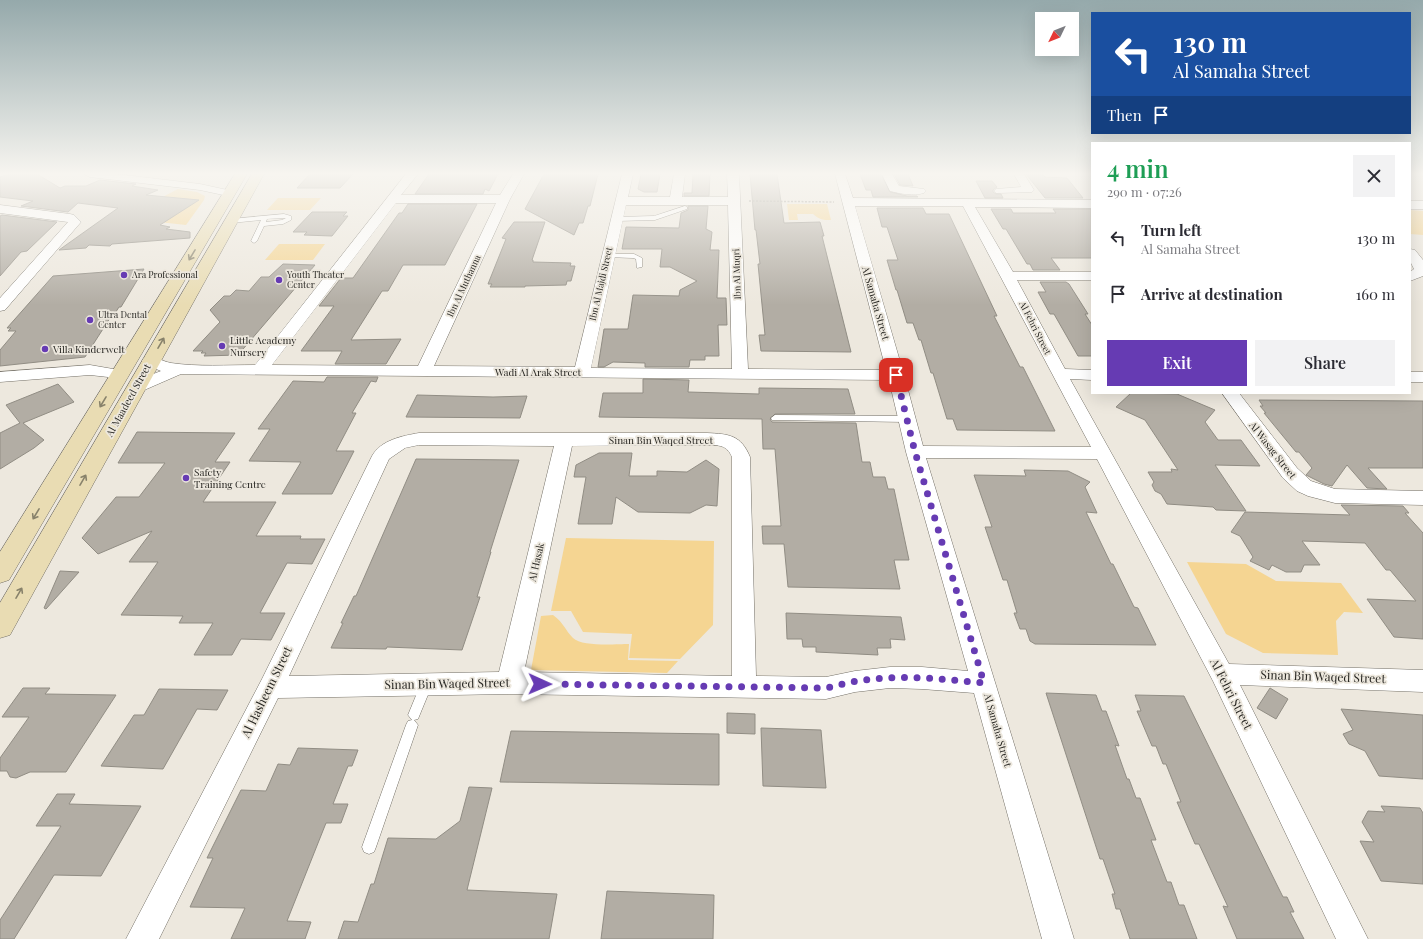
<!DOCTYPE html>
<meta charset="utf-8">
<style>
body{margin:0;font-family:"Playfair Display",serif;background:#f2f2f3;color:#2b2b33;height:100vh;display:flex;flex-direction:column;font-size:15px;white-space:nowrap}
*{box-sizing:border-box;margin:0}
p{font-size:13px;color:#7c7c81}
.icon{flex:none;width:22px;height:22px;fill:none;stroke:currentColor;stroke-width:2;stroke-linecap:round;stroke-linejoin:round}
.map{position:relative;flex:1;overflow:hidden}
.details{position:absolute;left:1091px;top:142px;width:320px;height:252px;display:flex;flex-direction:column;background:#fff;border-radius:0px;box-shadow:0 4px 16px #0002}
.details>*{flex:none}
.banner{position:absolute;left:1091px;top:12px;width:320px;height:122px;border-radius:0px;box-shadow:0 4px 16px #0002;background:#1a4fa0;color:#fff;overflow:hidden}
.needle{width:26px;rotate:227deg}
.controls{position:absolute;left:1035px;top:12px;display:grid;gap:8px}
.controls a{display:grid;place-items:center;width:44px;height:44px;border-radius:0px;background:#fff;box-shadow:0 4px 16px #0002;font-size:20px}
.pin{position:absolute;display:grid;place-items:center;width:34px;height:34px;color:#fff;margin:-17px;border-radius:8px;box-shadow:0 2px 6px #0006}
.me{position:absolute;width:44px;margin:-22px;rotate:91deg;stroke-linejoin:round;filter:drop-shadow(0 0 3px #0008)}
.turn{display:flex;align-items:center;gap:14px;height:84px;padding:0 16px;font-size:18px}
.turn .icon{width:52px;height:52px;stroke-width:2.5}
.turn b{display:block;font-size:28px;line-height:34px}
.then{display:flex;align-items:center;height:38px;padding:0 16px;background:#0003;gap:8px;font-size:15px}
.round{display:grid;place-items:center;flex:none;width:42px;height:42px;border-radius:0px;background:#f2f2f3}
.headline{display:flex;align-items:center;justify-content:space-between;height:68px;padding:0 16px}
h1{font-size:24px;font-weight:600;line-height:30px;color:#1e9e55}
.button{display:flex;gap:8px;margin-top:auto;padding:8px 16px}
.button a{flex:1;height:46px;border-radius:0px;background:#663bb3;color:#fff;font-size:16px;font-weight:600;line-height:46px;text-align:center}
.button a+a{background:#f2f2f3;color:#2b2b33}
ul{padding:0;list-style:none}
li{display:flex;align-items:center;gap:12px;height:56px;padding:0 16px}
li div{flex:1}
li b{display:block;font-size:15px}
li em{font-style:normal}
.map>svg:first-child{display:block}
.green{fill:#f5d592}
.building{fill:#b2ada4;stroke:#918d84}
.lines{fill:none;stroke-linecap:round;stroke-linejoin:round}
.lane-casing{stroke:#747067;stroke-width:1}
.street-casing{stroke:#747067;stroke-width:1}
.secondary-casing{stroke:#747067;stroke-width:1}
.path{stroke:#928f87;stroke-width:1.5;stroke-dasharray:2 1.5;stroke-linecap:butt}
.lane{fill:#fff;fill-rule:evenodd}
.street{fill:#fff;fill-rule:evenodd}
.secondary{fill:#e9dcb3;fill-rule:evenodd}
.oneway{stroke:#88826b}
.route{stroke:#663bb3;stroke-width:7;stroke-dasharray:0 12.6}
.poi-dot{fill:#663bb3;stroke:#ede8de;stroke-width:1.5}
.labels{text-anchor:middle;stroke-width:3.5;stroke-linejoin:round;paint-order:stroke}
.far-street-label{font-size:9px;fill:#282723;stroke:#ede8de}
.far-poi-label{font-size:9px;fill:#282723;stroke:#ede8de;text-anchor:start}
.street-label{font-size:10px;fill:#282723;stroke:#ede8de}
.poi-label{font-size:10px;fill:#282723;stroke:#ede8de;text-anchor:start}
.near-street-label{font-size:12px;fill:#282723;stroke:#ede8de}
</style>
<div class="map">
<svg width="1423" height="939" viewBox="0 0 1423 939">
<rect width="100%" height="100%" fill="#ede8de"/>
<g class="green">
<path d="M178,189L197,192L205,196L204,200L186,225L122,218Z"/>
<path d="M278,198H321L310,210H267Z"/>
<path d="M787,204H827L831,220C823,220 820,220 813,214H797L798,220H789Z"/>
<path d="M1410,210L1423,211V235L1410,234Z"/>
<path d="M279,244H325L313,260H265Z"/>
<path d="M566,538L714,541L713,625L680,659L629,658L632,634L583,632L571,611H551Z"/>
<path d="M1187,562L1246,564L1276,581L1341,583L1363,613L1344,612L1336,621L1338,655L1263,653L1226,634Z"/>
<path d="M553,615C564,623 565,630 573,638C582,647 616,644 629,644L628,660L678,661L667,673L531,670L541,616Z"/>
</g>
<g class="building">
<path d="M13,174H37L60,188L65,186H86L100,180L136,184L132,186L158,190L146,195L199,200L160,225L170,227L166,229L190,232V238L112,244L110,246L89,245L86,248L59,250L118,208L78,203L68,212L21,206L33,201L0,197V177Z"/>
<path d="M310,174H353L340,188H297Z"/>
<path d="M429,174H498L489,191L485,189L483,194H415Z"/>
<path d="M544,174H598L590,206H588L583,223H579L574,235L525,209Z"/>
<path d="M641,174H660L657,192H644L638,189Z"/>
<path d="M693,174H710L709,196H684V193H692Z"/>
<path d="M750,174H777L784,223L820,222L824,236H822L851,352L761,351L759,335H765L758,264H760L756,230H755Z"/>
<path d="M860,174H881L890,192L907,196H917L918,197H873L871,190H866Z"/>
<path d="M894,174H908L913,186L900,185Z"/>
<path d="M1026,174H1042L1045,177L1067,178L1083,198H1045Z"/>
<path d="M976,181H992L997,187L993,190V192L996,194H1001L1003,198H985Z"/>
<path d="M408,204H477L445,265H403L388,291H382L351,340L401,339L386,364H335L342,351H301L334,306H319L341,278H353L399,213H402Z"/>
<path d="M688,206H708L706,229L712,232L710,250H719L717,298H726L727,325H718L719,356H705V360H690L689,367H645V363L613,362L604,367H598L604,329H628L633,295L679,296L680,290L697,281L670,267H660L662,249H622L626,227L679,228L681,213L688,210Z"/>
<path d="M877,208H923L926,214H949L997,316H994L1020,367H1023L1055,431L957,430L953,419H947L933,373H931L921,340H919L913,323H907L897,290H896L887,260H898L887,227H882Z"/>
<path d="M991,209H1011L1013,213H1056L1053,209H1091L1092,258H1051L1060,270H1033L1030,264H1027L1006,229H1003Z"/>
<path d="M312,212H347L343,216H348L332,236L304,235L307,232H293Z"/>
<path d="M2,215L57,222L27,251L21,252L0,276V216Z"/>
<path d="M514,222H545L532,260H533V262L571,263L570,266H575L571,281H567L566,285L525,286V287H490L492,284H488L506,239L502,238Z"/>
<path d="M283,264L315,265L238,355L204,356L206,353H201L203,351H193L220,322L210,310L224,296H230L236,290L249,291L261,277H269Z"/>
<path d="M144,269L121,307H119L112,318H110L85,357L0,366V350L16,331H8L11,328H7L53,276Z"/>
<path d="M1040,282H1066L1069,284L1088,314H1085L1092,325V356H1078L1054,314H1050L1038,292H1046Z"/>
<path d="M327,377H378L376,382L371,381L352,413H356L336,451H354L332,494H282L301,462L249,461L270,429H258L293,381L324,382Z"/>
<path d="M643,379L689,380L688,392L759,394V388L848,389L855,414H775L770,419L772,422L856,423L862,462H870L873,477H885L888,489H894L909,560H894L900,589L788,587L784,544H763L762,526H781L775,449H763L762,419L599,417L603,393H643Z"/>
<path d="M58,384L74,402L23,423L44,440L34,448L0,469V433L20,423L6,405Z"/>
<path d="M1131,393L1177,394L1215,410L1205,422L1218,440H1241L1260,466L1215,465L1246,511L1216,510L1213,507L1167,504L1161,494L1155,491L1152,485L1154,482L1148,472H1172L1171,469L1178,470L1145,420L1116,407Z"/>
<path d="M417,395L493,397L527,396L520,418L406,417Z"/>
<path d="M1259,400L1423,401V468H1368L1387,489L1367,488L1347,465L1332,486L1324,484L1306,475L1312,468L1299,452H1296L1264,413H1266L1260,406H1263Z"/>
<path d="M137,432L235,433L215,462H230L203,502H276L256,536H301L300,539H325L312,564L287,563L260,613H285L271,640L241,639L232,655H194L213,623H179L183,616L121,615L158,562H129L152,531L98,554L82,538L116,497H139L165,463H118Z"/>
<path d="M599,453H632L629,476H657V471L687,472L706,460L719,469L717,506L706,505L690,513L638,512L616,497L612,524H578L586,477H574L576,465Z"/>
<path d="M416,459L519,460L490,552H491L477,597H480L462,650L387,647L386,649L331,648L343,623H341L354,596H356Z"/>
<path d="M1024,470L1068,471L1090,482L1085,487L1097,513L1086,512L1111,564H1113L1134,607L1138,608L1156,645L1035,644L1030,641L1026,629H1020L1014,613H1017L1007,580H1003L985,527H992L974,475L1026,476Z"/>
<path d="M1341,505L1403,506L1409,513H1405L1423,533V639L1394,637L1367,599L1416,601L1390,570H1386L1365,543L1302,541L1320,565H1304L1301,572H1286L1272,565L1269,570L1250,561L1253,557L1240,536L1231,532L1245,512L1350,515Z"/>
<path d="M60,571L79,572L46,609L44,608Z"/>
<path d="M786,613L901,617L905,640L890,639L891,648H877L878,655L816,652V647H803L802,639H787Z"/>
<path d="M23,688H50L45,694L116,695L66,772H30L16,778L10,777L7,771H0V758L29,717H2Z"/>
<path d="M1270,688L1288,699L1276,719L1257,708Z"/>
<path d="M159,689L228,690L217,710L197,709L163,769L101,766L134,715H144Z"/>
<path d="M1046,693L1096,695L1102,711H1106L1119,746L1115,745L1127,779H1129L1136,798H1140L1156,840H1151L1167,882H1171L1179,905H1184L1197,939H1130L1120,909H1116L1112,894H1115L1103,859H1100Z"/>
<path d="M1135,695L1184,696L1277,885L1283,897H1287L1294,912H1290L1304,939H1237L1223,906L1228,907L1199,844H1195L1177,802H1181L1166,764H1163L1156,746H1152L1137,711H1141Z"/>
<path d="M1341,709L1423,715V779L1379,776L1365,751L1349,744L1343,734L1353,730Z"/>
<path d="M727,713L755,714V734L727,733Z"/>
<path d="M761,728L821,730L826,788L763,786Z"/>
<path d="M511,731L719,734V785L500,782Z"/>
<path d="M298,748L358,750L352,766H348L333,804H348L341,823H326L287,921L311,922L305,939H231L245,908L190,907L213,858H207L241,790L266,791L278,764L290,765Z"/>
<path d="M469,787L492,788L467,890L557,894L549,939H338L344,921L358,922L371,884H374L388,838L436,839L460,821Z"/>
<path d="M57,794H75L69,804L141,806L101,876L54,875L14,939H0V920L61,826H36Z"/>
<path d="M1381,806L1420,808L1423,813V884L1381,881L1360,841L1374,842L1362,822L1368,811L1385,812Z"/>
<path d="M607,891L714,895L713,939H601Z"/>
</g>
<g class="lines">
<defs>
<g id="lane">
<path d="M685,206L687,207V209L655,220L616,221L613,219L616,217L654,216Z"/>
<path d="M284,214L291,216V220L283,224L264,226L257,241L254,243L251,241L261,220L231,223L228,221L231,219ZM284,218H286L282,220L266,222L267,219Z"/>
<path d="M608,254H634L642,258V267L637,268L636,259L633,258L606,257L605,256Z"/>
<path d="M775,415L907,416L911,419L907,422L772,420L771,418Z"/>
<path d="M426,680L430,681L432,685L418,719L414,720L418,725L376,847L374,852L369,854L364,852L362,847L406,725L408,721L412,720L408,715L422,681Z"/>
</g>
<g id="street">
<path d="M84,174H116L200,184L232,191L234,193L232,195L228,196L200,190L90,177Z"/>
<path d="M406,174H418L401,195H500L513,174H524L510,199L434,366L575,367L622,174H633L628,197H670L674,174H685L682,197H728L727,174H739L748,369L886,370L835,174H845L853,198L1092,200V208L975,207L1013,272H1092V280H1017L1065,369L1092,370V380L1070,379L1229,664L1423,670V692L1240,685L1368,939H1336L1213,681L1097,459L926,458L1074,939H1042L974,693L922,689L890,688L855,692L826,699L509,694L278,698L159,939H126L262,679L372,456C381,440 402,436 419,433H707C729,434 741,435 750,457L756,676L826,677L855,671L890,667H922L968,671L906,452L889,380L181,374L142,391L136,392L130,391L128,387L130,383L161,371L144,364L142,361L144,358C154,355 161,361 171,363C198,367 227,365 255,365ZM396,203H496L418,366L272,365ZM626,205H728L732,369L591,368ZM855,206H963L1091,447L923,446L904,375ZM419,445L554,446L499,672L289,676L389,459L405,448ZM707,445C719,445 727,445 732,457V676L524,672L572,446Z"/>
<path d="M882,174H892L899,186L924,189L926,191L924,193C913,196 901,194 890,191Z"/>
<path d="M1014,174H1024L1034,190L1032,192L996,193L994,191L996,189L1021,187Z"/>
<rect x="1410" y="201" width="13" height="8"/>
<path d="M0,205L70,214L74,215L81,222L5,310L0,311V298L68,222L0,213Z"/>
<path d="M1410,249L1415,250L1423,260V276L1410,281V272L1414,269L1410,261Z"/>
<path d="M90,365L119,370L126,378L124,382L118,383L112,382L108,377L90,375L0,382V372Z"/>
<rect x="1410" y="372" width="13" height="10"/>
<path d="M1222,393H1239L1297,468L1311,481L1335,489L1423,491V505L1335,503L1308,496L1297,491L1283,478Z"/>
</g>
<g id="secondary">
<path d="M235,174H247L9,580L0,583V552Z"/>
<path d="M252,174H264L10,635L0,638V603Z"/>
</g>
</defs>
<use href="#lane" class="lane-casing"/>
<use href="#street" class="street-casing"/>
<use href="#secondary" class="secondary-casing"/>
<path class="path" d="M749,201L834,202"/>
<use href="#lane" class="lane"/>
<use href="#street" class="street"/>
<use href="#secondary" class="secondary"/>
</g>
<defs><path id="oneway-shaft" d="M-6 0H5M1.5-3L5.5 0L1.5 3" fill="none" stroke-width="1.6" stroke-linecap="round" stroke-linejoin="round"/></defs>
<g class="oneway">
<use href="#oneway-shaft" transform="translate(192 255) rotate(121)"/>
<use href="#oneway-shaft" transform="translate(161 343) rotate(-60)"/>
<use href="#oneway-shaft" transform="translate(103 402) rotate(121)"/>
<use href="#oneway-shaft" transform="translate(83 480) rotate(-60)"/>
<use href="#oneway-shaft" transform="translate(36 514) rotate(121)"/>
<use href="#oneway-shaft" transform="translate(19 593) rotate(-60)"/>
</g>
<linearGradient id="sky" x2="0" y2="1"><stop stop-color="#95a9ab"/><stop offset="0.57" stop-color="#f7f5f0"/><stop offset="1" stop-color="#f7f5f0" stop-opacity="0"/></linearGradient>
<rect width="1423" height="305" fill="url(#sky)"/>
<g class="lines">
<path class="route" d="M540,684L826,688C837,686 848,682 859,681C901,674 942,679 984,683L915,452L896,375"/>
</g>
<g class="poi-dot">
<circle cx="124" cy="275" r="4"/>
<circle cx="279" cy="280" r="4"/>
<circle cx="90" cy="320" r="4"/>
<circle cx="222" cy="346" r="4"/>
<circle cx="45" cy="349" r="4"/>
<circle cx="186" cy="478" r="4"/>
</g>
<g class="labels">
<g class="far-street-label">
<text transform="translate(737 274) rotate(-92)" y="3">Ibn Al Muqri</text>
<text transform="translate(601 284) rotate(-77)" y="3">Ibn Al Majdi Street</text>
<text transform="translate(464 286) rotate(-65)" y="3">Ibn Al Muthanna</text>
<text transform="translate(1035 328) rotate(63)" y="3">Al Fehri Street</text>
</g>
<g class="far-poi-label">
<text x="132" y="278">Ara Professional</text>
<text x="287" y="278">Youth Theater<tspan x="287" dy="10">Center</tspan></text>
<text x="98" y="318">Ultra Dental<tspan x="98" dy="10">Center</tspan></text>
</g>
<g class="street-label">
<text transform="translate(876 303) rotate(74)" y="4">Al Samaha Street</text>
<text x="538" y="376">Wadi Al Arak Street</text>
<text transform="translate(128 400) rotate(-61)" y="4">Al Maadeed Street</text>
<text x="661" y="444">Sinan Bin Waqed Street</text>
<text transform="translate(1273 450) rotate(52)" y="4">Al Wasag Street</text>
<text transform="translate(536 562) rotate(-77)" y="4">Al Hasak</text>
<text transform="translate(998 730) rotate(74)" y="4">Al Samaha Street</text>
</g>
<g class="poi-label">
<text x="230" y="344">Little Academy<tspan x="230" dy="12">Nursery</tspan></text>
<text x="53" y="353">Villa Kinderwelt</text>
<text x="194" y="476">Safety<tspan x="194" dy="12">Training Centre</tspan></text>
</g>
<g class="near-street-label">
<text transform="translate(1323 677) rotate(2)" y="4">Sinan Bin Waqed Street</text>
<text transform="translate(447 684) rotate(-1)" y="4">Sinan Bin Waqed Street</text>
<text transform="translate(267 692) rotate(-64)" y="4">Al Hasheem Street</text>
<text transform="translate(1231 694) rotate(63)" y="4">Al Fehri Street</text>
</g>
</g>
</svg>
<div class="controls">
<a><svg class="needle" viewBox="-14 -14 28 28"><path d="M0-13l5 13h-10z" fill="#e53935"/><path d="M0 13l5-13h-10z" fill="#7c7c81"/></svg></a>
</div>
<div class="pin" style="left:896px;top:375px;background:#d93025"><svg class="icon" aria-label="arrive" viewBox="0 0 24 24"><path d="M6 21V4h12l-3 4 3 4H6"/></svg></div>
<svg class="me" style="left:540px;top:684px" viewBox="-20 -20 40 40"><path d="M0-17L14 15 0 8-14 15z" fill="#663bb3" stroke="#fff" stroke-width="4"/></svg>
<div class="banner">
<div class="turn"><svg class="icon" aria-label="left" viewBox="0 0 24 24"><path d="M17 20v-9H6M10 6l-5 5 5 5"/></svg><div><b>130 m</b>Al Samaha Street</div></div>
<div class="then">Then<svg class="icon" aria-label="arrive" viewBox="0 0 24 24"><path d="M6 21V4h12l-3 4 3 4H6"/></svg></div>
</div>
<section class="details">
<div class="headline"><div><h1>4 min</h1><p>290 m · 07:26</p></div><a class="round"><svg class="icon" aria-label="close" viewBox="0 0 24 24"><path d="M6 6l12 12M18 6L6 18"/></svg></a></div>
<ul>
<li><svg class="icon" aria-label="left" viewBox="0 0 24 24"><path d="M17 20v-9H6M10 6l-5 5 5 5"/></svg><div><b>Turn left</b><p>Al Samaha Street</p></div><em>130 m</em></li>
<li><svg class="icon" aria-label="arrive" viewBox="0 0 24 24"><path d="M6 21V4h12l-3 4 3 4H6"/></svg><div><b>Arrive at destination</b></div><em>160 m</em></li>
</ul>
<div class="button"><a>Exit</a><a>Share</a></div>
</section>
</div>
